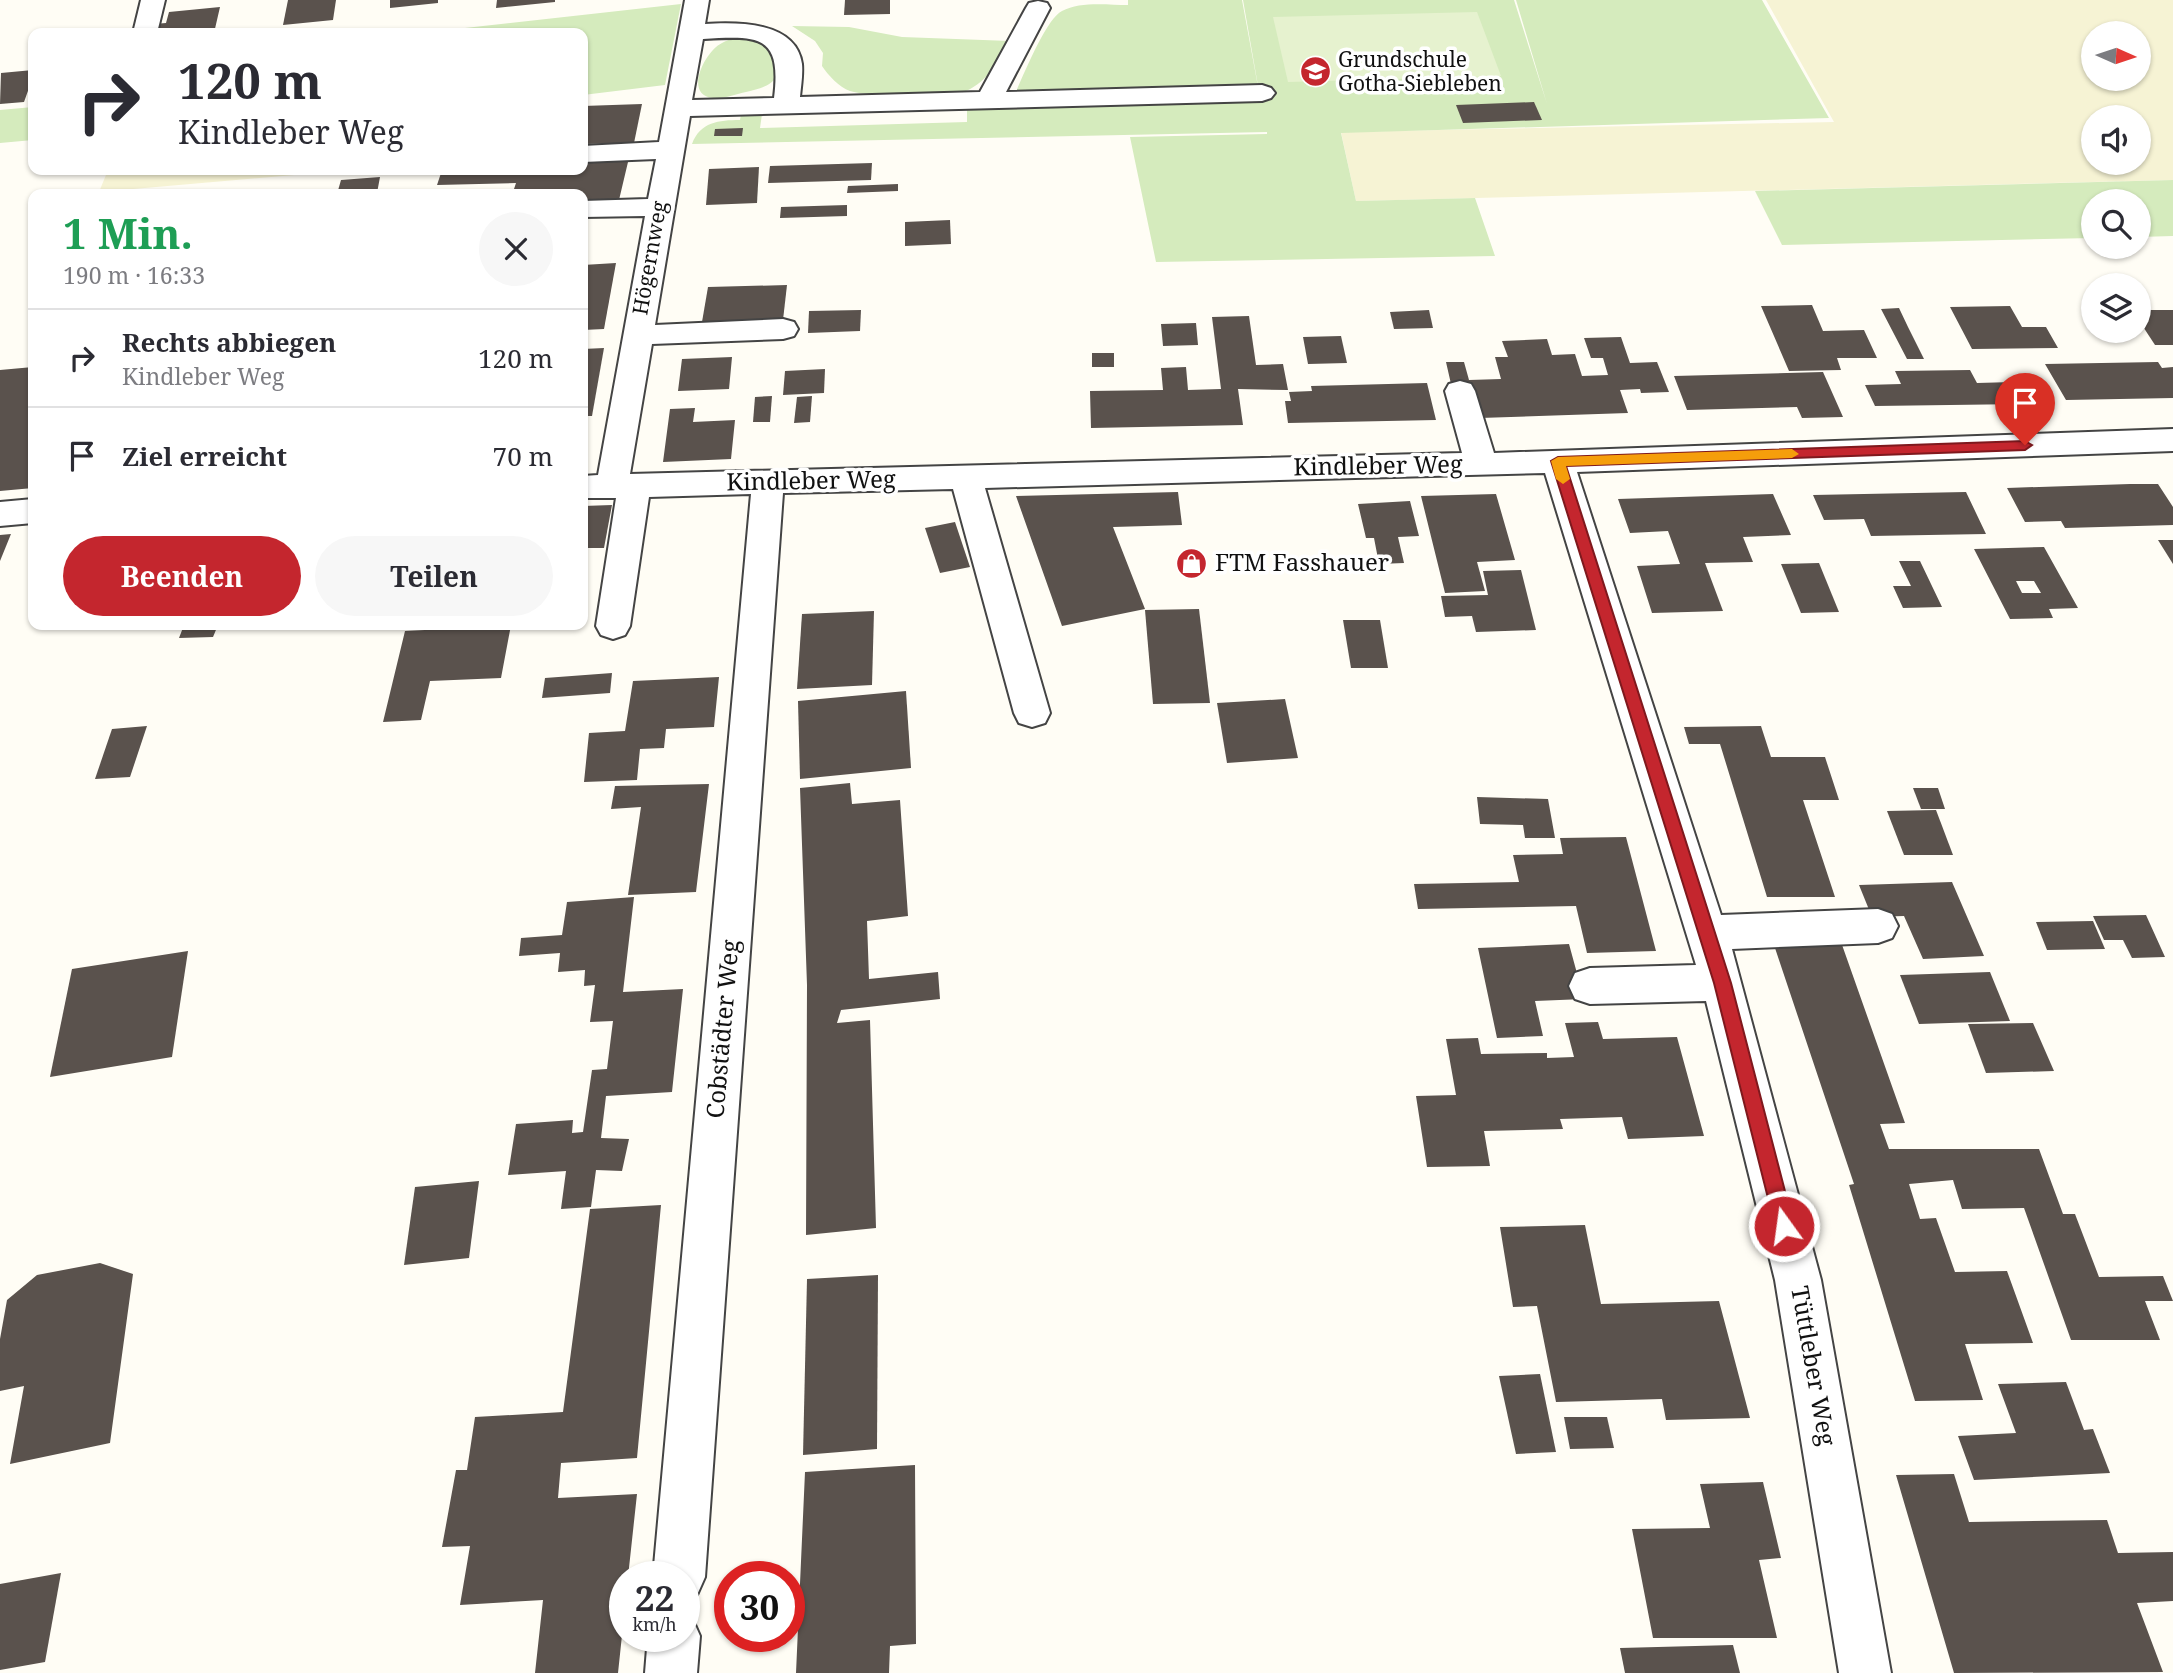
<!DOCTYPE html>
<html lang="de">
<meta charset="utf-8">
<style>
body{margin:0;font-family:"Noto Serif",serif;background:#f7f7f7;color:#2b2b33;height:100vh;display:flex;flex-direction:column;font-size:26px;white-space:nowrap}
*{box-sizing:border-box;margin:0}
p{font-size:23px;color:#7c7c81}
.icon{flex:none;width:38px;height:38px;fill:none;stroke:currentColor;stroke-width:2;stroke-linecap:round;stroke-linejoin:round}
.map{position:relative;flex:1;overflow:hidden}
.details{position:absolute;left:28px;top:189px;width:560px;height:441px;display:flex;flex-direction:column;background:#fff;border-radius:14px;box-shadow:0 2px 5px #0004}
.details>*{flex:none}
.guide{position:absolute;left:28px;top:28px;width:560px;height:147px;border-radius:14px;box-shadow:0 2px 5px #0004;background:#fff;color:#2b2b33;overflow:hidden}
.needle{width:46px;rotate:93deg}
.fabs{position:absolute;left:2081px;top:21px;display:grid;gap:14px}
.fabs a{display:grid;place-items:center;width:70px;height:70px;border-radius:50%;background:#fff;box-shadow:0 2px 5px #0004;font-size:35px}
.speed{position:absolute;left:609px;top:1561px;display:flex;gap:14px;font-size:35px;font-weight:700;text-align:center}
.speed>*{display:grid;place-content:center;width:91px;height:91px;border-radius:50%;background:#fff;box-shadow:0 2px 5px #0004;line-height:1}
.speed small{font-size:18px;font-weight:400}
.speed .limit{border:10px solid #d22;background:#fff;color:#111}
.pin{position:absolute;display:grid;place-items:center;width:60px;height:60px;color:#fff;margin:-72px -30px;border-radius:50% 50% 50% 0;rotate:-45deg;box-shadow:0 0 7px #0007}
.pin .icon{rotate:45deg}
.me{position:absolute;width:77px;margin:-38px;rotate:346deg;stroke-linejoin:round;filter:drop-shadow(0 0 5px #0008)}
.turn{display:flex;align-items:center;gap:24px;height:147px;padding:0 35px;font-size:32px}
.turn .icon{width:91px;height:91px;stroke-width:2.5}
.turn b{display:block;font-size:49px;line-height:60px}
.round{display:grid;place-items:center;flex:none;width:74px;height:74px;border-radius:37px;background:#f7f7f7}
.summary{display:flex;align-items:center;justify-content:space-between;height:119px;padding:0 35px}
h1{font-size:42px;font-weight:700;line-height:52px;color:#1e9e55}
.cta{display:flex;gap:14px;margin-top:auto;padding:14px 35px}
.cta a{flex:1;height:80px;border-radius:42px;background:#c4262e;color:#fff;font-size:28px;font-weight:700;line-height:80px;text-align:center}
.cta a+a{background:#f7f7f7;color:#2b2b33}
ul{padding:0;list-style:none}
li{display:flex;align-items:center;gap:21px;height:98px;padding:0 35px;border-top:2px solid #e1e1e2}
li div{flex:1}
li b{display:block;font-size:26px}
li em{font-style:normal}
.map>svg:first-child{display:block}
.farmland{fill:#f6f3d4;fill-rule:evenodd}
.green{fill:#d5ebbd}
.pitch{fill:#e6f2cf}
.building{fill:#5a524d;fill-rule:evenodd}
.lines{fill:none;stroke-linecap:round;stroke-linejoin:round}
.minor-casing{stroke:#444;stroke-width:4}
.minor{fill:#fff;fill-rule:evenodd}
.route{fill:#c4262e;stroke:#7f191e;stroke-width:2}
.slow{fill:#f59e0b}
.labels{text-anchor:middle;stroke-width:7;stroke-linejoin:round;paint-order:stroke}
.far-poi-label{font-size:21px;fill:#111;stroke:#fff;text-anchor:start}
.far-street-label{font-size:21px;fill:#111;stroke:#fff}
.street-label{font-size:24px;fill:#111;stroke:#fff}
.poi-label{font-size:24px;fill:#111;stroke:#fff;text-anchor:start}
</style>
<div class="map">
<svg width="2173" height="1673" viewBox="0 0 2173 1673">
<rect width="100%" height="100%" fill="#fffdf5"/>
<g class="farmland">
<path d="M1766,0H2173V180L1356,201L1341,132L1834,122ZM2093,33H2138V79H2093ZM2093,117H2138V163H2093Z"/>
<path d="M108,170H352L99,192Z"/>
</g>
<g class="green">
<path d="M1128,0H1242L1261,103L1243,0H1514L1547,104L1516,0H1762L1829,118L1341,133L1356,201L1475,198L1495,256L1156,262L1130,137L1267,134V132L692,144C700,122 719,120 740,120L741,114H762L760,128L967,122V109L1009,107C1019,87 1044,20 1062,11C1080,1 1108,5 1128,5Z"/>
<path d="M681,4L665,85L583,95V33H420Z"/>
<path d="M792,26L849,27L902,37L1010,41C999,61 987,82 966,91C941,92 870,98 850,91C839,87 828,75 822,66L823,53L815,41Z"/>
<path d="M749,38C770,44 773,54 779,74C770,87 761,88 746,92C736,94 724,99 713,98C683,95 705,51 722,43C731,38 740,38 749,38Z"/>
<path d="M33,107V140L0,143V110Z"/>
<path d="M2173,180V236L2139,237L2138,201H2093V238L1782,245L1755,191Z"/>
</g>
<path class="pitch" d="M1477,12L1501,76L1288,82L1273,17Z"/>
<g class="building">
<path d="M288,0H336L333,20L283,25Z"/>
<path d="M390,0H438V3L390,8Z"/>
<path d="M497,0H555V2L496,8Z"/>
<path d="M845,0H890V14L844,15Z"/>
<path d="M220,7L214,33H152L154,24L166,23L169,12Z"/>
<path d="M33,70V87L29,88L24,102L0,104L1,73Z"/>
<path d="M1534,102L1542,120L1463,123L1456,105Z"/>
<path d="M642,104L634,143L583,144V106Z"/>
<path d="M743,128L742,136H714L715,129Z"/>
<path d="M583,162H628L619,200L583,201V194L513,192L516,183L437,185L442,170H583Z"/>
<path d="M872,163L871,180L768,183L770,166Z"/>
<path d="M759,167L757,203L706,205L709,169Z"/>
<path d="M380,177L377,193L337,194L341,180Z"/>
<path d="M898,184V191L847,193L848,186Z"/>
<path d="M847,205V216L780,218L781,207Z"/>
<path d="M950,220L951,244L905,246V222Z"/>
<path d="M616,263L604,329L583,330V265Z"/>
<path d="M787,285L783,320L702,322L708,287Z"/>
<path d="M1812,305L1823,331L1864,330L1877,358H1837L1841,370L1789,371L1761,306Z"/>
<path d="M2010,306L2022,327H2046L2058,348L1972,349L1950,307Z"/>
<path d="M1899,308L1908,327L1924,359H1907L1881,309Z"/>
<path d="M861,310L860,331L808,333L809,311Z"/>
<path d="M1429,310L1433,328L1394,329L1390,312Z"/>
<path d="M2138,310H2173V345H2155L2138,319Z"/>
<path d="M1249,316L1256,365L1283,364L1288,390L1238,389L1243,425L1091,428L1090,391L1163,390L1161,368L1186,367L1188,390L1221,389L1212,317Z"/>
<path d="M1196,323L1198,345L1163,346L1161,324Z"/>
<path d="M1341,336L1347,363L1308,364L1303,337Z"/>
<path d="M1621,337L1630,363L1657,362L1669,392L1641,393L1640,389L1620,390L1628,413L1480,418L1470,383L1451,384L1446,362H1464L1469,380L1501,379L1495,357H1508L1502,341L1547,339L1552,355L1575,354L1582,376L1608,375L1603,358H1591L1584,338Z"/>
<path d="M604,348L592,416H583V349Z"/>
<rect x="1092" y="353" width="22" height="14"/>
<path d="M732,357L729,389L678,391L682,359Z"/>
<path d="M2158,362L2162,368L2173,367V398L2066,400L2045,364Z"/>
<path d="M33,367V488L0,491V370Z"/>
<path d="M825,369L824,393L783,395L785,371Z"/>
<path d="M1970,370L1977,383L2013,382L2024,404L1875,406L1865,385L1901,384L1895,371Z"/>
<path d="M1823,372L1843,417L1802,418L1797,407L1687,410L1674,376Z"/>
<path d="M1427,383L1436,420L1288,423L1285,401H1291L1289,392L1312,391L1311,386Z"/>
<path d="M772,396L770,422H753L755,397Z"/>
<path d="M812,396L810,422L794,423L797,397Z"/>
<path d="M695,408L693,422L735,420L731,459L663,462L670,409Z"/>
<path d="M2130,484H2158L2173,507V525L2065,528L2061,521L2025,522L2007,488Z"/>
<path d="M1178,492L1182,525L1113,527L1145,609L1062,626L1016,496Z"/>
<path d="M1966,492L1986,534L1871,536L1864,519L1824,520L1813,495Z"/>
<path d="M1496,494L1515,560L1477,562L1485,591L1445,593L1421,496Z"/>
<path d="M1773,494L1791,535L1743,537L1753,562L1705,563L1723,611L1652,613L1637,566L1680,564L1668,531L1630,533L1618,499Z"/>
<path d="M1410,501L1419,536L1398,537L1404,563L1379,564L1374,538H1366L1358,504Z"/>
<path d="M612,505L604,548H583V506Z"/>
<path d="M955,522L970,567L940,573L925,528Z"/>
<path d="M11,534L0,561V535Z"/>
<path d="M2158,540H2173V564Z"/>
<path d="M2044,547L2078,608L2049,609L2053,618L2010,619L1974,549ZM2016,581H2034L2041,593H2022Z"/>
<path d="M1899,561H1920L1942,607L1903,608L1893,586H1911Z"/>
<path d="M1819,563L1839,612L1801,613L1781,564Z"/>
<path d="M1521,570L1536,630L1476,632L1472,616L1445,617L1441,596L1488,595L1483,571Z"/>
<path d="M1199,609L1210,703L1153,704L1145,610Z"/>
<path d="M874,611L872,685L797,689L802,614Z"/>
<path d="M1343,620H1380L1388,668H1351Z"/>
<path d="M184,625H218L213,637L179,638Z"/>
<path d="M485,625H511L501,678L430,681L421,720L383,722L405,631L484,627Z"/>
<path d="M612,673L610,693L542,698L545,678Z"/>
<path d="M719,677L714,727L666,729L664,748L640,749L637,780L584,782L589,733L625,731L633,681Z"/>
<path d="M906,691L911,768L800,779L798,701Z"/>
<path d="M1285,699L1298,758L1227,763L1217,703Z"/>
<path d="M147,726L130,777L95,779L112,729Z"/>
<path d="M1761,726L1771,757H1825L1839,800H1803L1835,897H1767L1720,744H1689L1684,727Z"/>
<path d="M850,783L852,804L900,800L908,916L867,921L869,979L938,972L940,999L841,1010L837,1023L870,1020L876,1228L806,1235L807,985L800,788Z"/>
<path d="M709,784L696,892L628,895L641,807L611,809L615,786Z"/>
<path d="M1913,788H1938L1945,809H1921Z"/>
<path d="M1477,797L1548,799L1555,838H1525L1523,825L1480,824Z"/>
<path d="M1936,810L1953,855H1904L1887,811Z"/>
<path d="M1626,837L1656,951L1587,953L1576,906L1418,909L1414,884L1519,882L1513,855L1563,854L1560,838Z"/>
<path d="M1952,882L1984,956L1923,959L1904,916L1872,917L1859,885Z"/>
<path d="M634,897L623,992L683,989L672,1092L606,1096L601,1138L629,1139L622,1171L596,1170L591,1207L561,1209L566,1171L508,1175L516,1124L573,1120L572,1133L583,1132L592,1070L607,1069L613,1021L590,1022L595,985L584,986L585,970L558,972L560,953L519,956L521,938L562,935L567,902Z"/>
<path d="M2146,915L2165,957L2132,958L2123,940H2104L2093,916Z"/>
<path d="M2093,921L2105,949L2047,950L2036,922Z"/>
<path d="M1841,942L1905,1123L1880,1124L1889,1149H2039L2063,1214H2075L2099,1277L2163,1276L2173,1301H2145L2160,1340H2071L2024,1208L1962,1209L1953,1180L1909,1184L1920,1219L1936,1218L1955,1272L2007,1271L2033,1343L1965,1344L1983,1400L1915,1401L1849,1185L1854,1184L1774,945Z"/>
<path d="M1569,944L1584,999L1535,1001L1543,1036L1497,1038L1478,948Z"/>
<path d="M188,951L172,1057L50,1077L72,969Z"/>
<path d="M1990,972L2010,1021L1919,1024L1900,975Z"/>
<path d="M1598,1022L1603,1039L1677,1037L1704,1136L1628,1139L1622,1117L1560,1119L1563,1129L1484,1131L1490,1166L1427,1167L1416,1096L1456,1095L1446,1039L1478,1038L1481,1054L1547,1053V1058L1574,1057L1565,1023Z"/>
<path d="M2033,1023L2054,1071L1986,1073L1968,1024Z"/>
<path d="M479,1181L469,1258L404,1265L415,1187Z"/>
<path d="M661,1205L637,1458L561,1463L558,1498L637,1494L628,1577H625V1607L618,1673H535L543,1600L460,1605L470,1546L442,1547L456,1470H467L475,1417L563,1412L590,1209Z"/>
<path d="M1585,1225L1601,1304L1719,1301L1750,1418L1666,1420L1662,1399L1556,1402L1537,1306L1513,1307L1500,1227Z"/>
<path d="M100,1263L133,1274L110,1443L10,1464L24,1386L0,1391V1339L7,1300L37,1275Z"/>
<path d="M878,1275L877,1449L803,1455L807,1279Z"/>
<path d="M1540,1374L1556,1452L1516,1454L1499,1376Z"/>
<path d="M2066,1382L2084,1430L2093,1429L2110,1473L1974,1480L1958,1436L2016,1433L1998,1384Z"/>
<path d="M1564,1417H1607L1614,1448L1570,1449Z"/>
<path d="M915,1465L916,1644L890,1646L889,1673H796L805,1472Z"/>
<path d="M1954,1474L1969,1522L2107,1520L2118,1553L2173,1552V1601L2137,1603L2163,1672L1954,1673L1896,1475Z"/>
<path d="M1763,1482L1781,1558L1759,1560L1777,1638H1653L1632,1529L1710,1528L1700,1484Z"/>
<path d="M61,1573L45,1662L0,1670V1584Z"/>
<path d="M1733,1645L1740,1673H1625L1620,1648Z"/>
</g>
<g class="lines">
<defs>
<g id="minor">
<path d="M141,0H165L157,33H133Z"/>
<path d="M685,0H709L705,24C737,22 796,21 802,64C803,75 801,86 800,97L980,92L1026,8L1029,3L1038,1L1047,3L1050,8L1006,92L1262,85L1271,88L1275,93L1271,98L1262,101L690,116L655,325L783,319L794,322L798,329L794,336L783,339L652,344L630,474L1462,453L1445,391L1449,384L1460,381L1471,384L1475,391L1494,453L2173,429V451L1577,472L1721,915L1878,909L1892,914L1898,926L1892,938L1878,943L1732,949L1821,1280L1891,1673H1839L1775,1280L1706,1001L1590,1004L1575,999L1569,986L1575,973L1590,968L1696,965L1545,473L985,488L1050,713L1045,723L1032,727L1019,723L1014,713L953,489L783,493L705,1577L697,1595L684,1600V1577H653L751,494L649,497L630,626L625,635L613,639L601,635L596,626L616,498H583V476L598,475L645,216L583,217V201L648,199L656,159L583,162V146L659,142ZM703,39C758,36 782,34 774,98L692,100Z"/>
<path d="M33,499V523L0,526V502Z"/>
<path d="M684,1614L692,1618L700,1636L697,1673H645L648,1636H684Z"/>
</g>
</defs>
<use href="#minor" class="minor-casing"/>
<use href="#minor" class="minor"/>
</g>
<path class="route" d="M2025,441L2032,445L2025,450L1566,466L1731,983L1794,1226L1791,1232L1784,1235L1778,1232L1775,1226L1714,983L1551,461L1558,457Z"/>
<path class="slow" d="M1792,449L1799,454L1792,458L1566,466L1570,479L1563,484L1556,479L1551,461L1558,457Z"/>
<defs>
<symbol id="school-disc" viewBox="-11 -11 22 22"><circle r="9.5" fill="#c4262e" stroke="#fff"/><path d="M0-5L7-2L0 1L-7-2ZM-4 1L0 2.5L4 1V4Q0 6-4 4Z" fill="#fff"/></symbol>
<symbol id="shop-disc" viewBox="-11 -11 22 22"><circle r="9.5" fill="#c4262e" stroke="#fff"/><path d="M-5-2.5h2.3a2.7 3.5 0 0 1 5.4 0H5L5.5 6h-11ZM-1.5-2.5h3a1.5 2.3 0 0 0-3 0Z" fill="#fff"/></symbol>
</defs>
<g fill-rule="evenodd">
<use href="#school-disc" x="1298" y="54" width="35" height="35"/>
<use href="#shop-disc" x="1174" y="546" width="35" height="35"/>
</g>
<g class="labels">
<g class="far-poi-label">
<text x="1338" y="67">Grundschule<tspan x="1338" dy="24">Gotha-Siebleben</tspan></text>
</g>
<g class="far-street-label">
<text transform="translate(650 258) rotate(-80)" y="7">Högernweg</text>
</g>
<g class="street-label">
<text transform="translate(1378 466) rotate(-1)" y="8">Kindleber Weg</text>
<text transform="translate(811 481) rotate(-1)" y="8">Kindleber Weg</text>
<text transform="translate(723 1029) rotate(-85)" y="8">Cobstädter Weg</text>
<text transform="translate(1813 1366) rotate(80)" y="8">Tüttleber Weg</text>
</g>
<g class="poi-label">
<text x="1215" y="571">FTM Fasshauer</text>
</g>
</g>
</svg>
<div class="fabs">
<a><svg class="needle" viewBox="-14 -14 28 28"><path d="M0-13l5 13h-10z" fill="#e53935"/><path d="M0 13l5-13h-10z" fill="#7c7c81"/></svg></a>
<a><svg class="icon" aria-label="sound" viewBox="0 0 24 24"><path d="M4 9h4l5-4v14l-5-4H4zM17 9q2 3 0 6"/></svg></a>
<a><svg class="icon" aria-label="search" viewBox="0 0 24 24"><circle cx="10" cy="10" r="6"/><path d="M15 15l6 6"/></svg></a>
<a><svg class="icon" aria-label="layers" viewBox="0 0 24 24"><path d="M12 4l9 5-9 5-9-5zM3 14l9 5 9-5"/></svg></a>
</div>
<div class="speed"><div>22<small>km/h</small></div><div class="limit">30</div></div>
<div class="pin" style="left:2025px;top:445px;background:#d93025"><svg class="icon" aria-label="arrive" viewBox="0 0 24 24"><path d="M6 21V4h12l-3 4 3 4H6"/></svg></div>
<svg class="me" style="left:1784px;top:1226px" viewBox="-20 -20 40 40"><circle r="17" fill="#c4262e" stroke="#fff" stroke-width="3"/><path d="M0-11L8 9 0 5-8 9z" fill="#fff"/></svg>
<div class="guide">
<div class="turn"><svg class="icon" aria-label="right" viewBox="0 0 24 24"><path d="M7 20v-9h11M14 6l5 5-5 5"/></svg><div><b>120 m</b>Kindleber Weg</div></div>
</div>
<section class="details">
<div class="summary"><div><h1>1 Min.</h1><p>190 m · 16:33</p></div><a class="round"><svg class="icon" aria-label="close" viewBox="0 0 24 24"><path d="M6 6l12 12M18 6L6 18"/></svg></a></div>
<ul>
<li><svg class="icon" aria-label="right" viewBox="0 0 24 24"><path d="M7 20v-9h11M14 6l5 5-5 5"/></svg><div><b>Rechts abbiegen</b><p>Kindleber Weg</p></div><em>120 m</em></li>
<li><svg class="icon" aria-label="arrive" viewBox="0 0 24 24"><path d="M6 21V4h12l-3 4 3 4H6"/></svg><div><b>Ziel erreicht</b></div><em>70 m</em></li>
</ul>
<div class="cta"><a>Beenden</a><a>Teilen</a></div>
</section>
</div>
